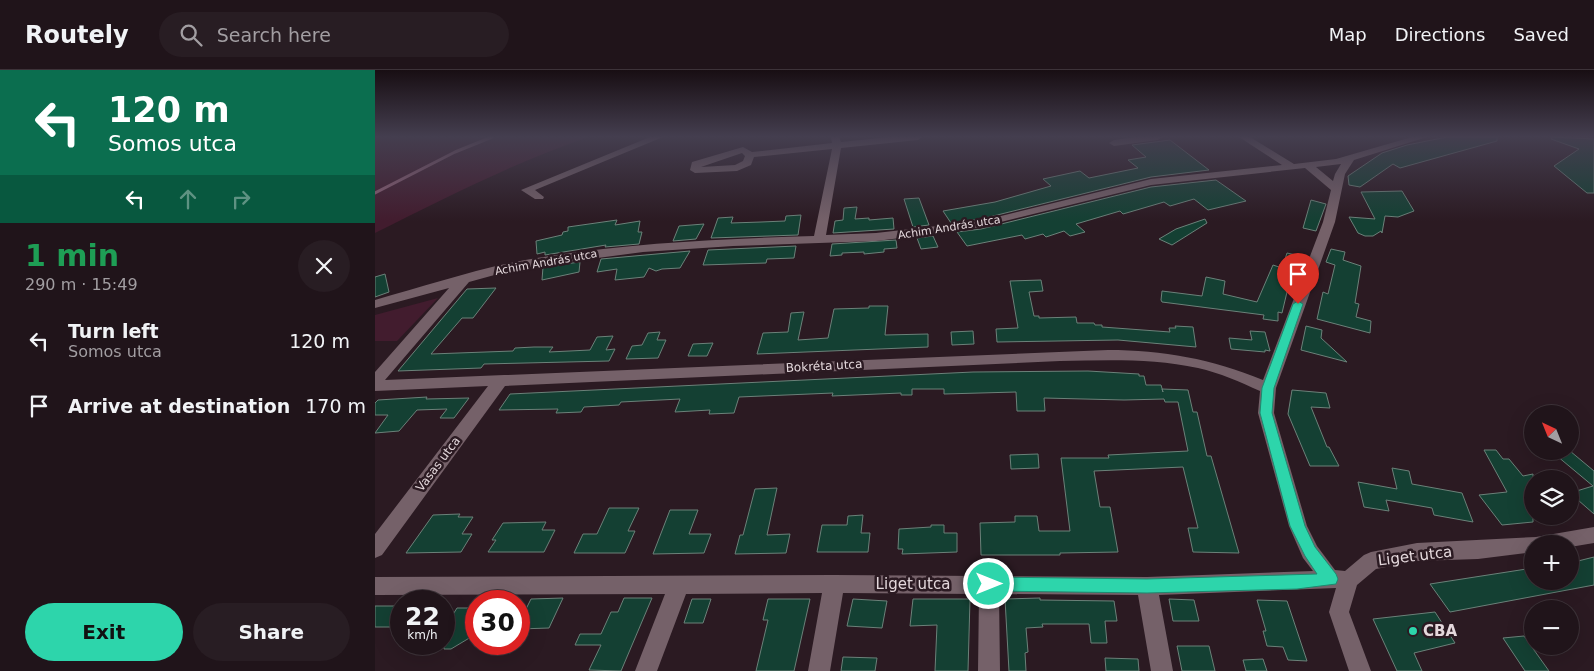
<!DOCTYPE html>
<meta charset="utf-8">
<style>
body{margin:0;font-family:"DejaVu Sans",sans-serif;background:#281d23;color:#f1f3f6;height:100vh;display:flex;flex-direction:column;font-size:19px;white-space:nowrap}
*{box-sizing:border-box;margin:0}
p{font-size:16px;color:#a29ea2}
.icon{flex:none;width:28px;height:28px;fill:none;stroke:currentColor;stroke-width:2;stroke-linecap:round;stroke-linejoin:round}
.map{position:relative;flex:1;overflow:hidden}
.drawer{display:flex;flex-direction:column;background:#20141a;width:375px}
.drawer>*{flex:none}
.guide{background:#0b6e4f;color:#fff;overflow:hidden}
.needle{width:32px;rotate:317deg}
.tools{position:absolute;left:1149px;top:335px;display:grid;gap:10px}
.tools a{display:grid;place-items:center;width:55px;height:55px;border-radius:50%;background:#20141a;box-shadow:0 5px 20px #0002,0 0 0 1px #3d3339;font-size:25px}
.speed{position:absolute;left:15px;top:520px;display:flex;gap:10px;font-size:25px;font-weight:700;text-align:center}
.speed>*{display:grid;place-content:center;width:65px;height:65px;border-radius:50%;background:#20141a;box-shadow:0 5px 20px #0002,0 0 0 1px #3d3339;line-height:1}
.speed small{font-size:12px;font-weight:400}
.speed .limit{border:8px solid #d22;background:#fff;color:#111}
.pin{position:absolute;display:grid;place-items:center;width:42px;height:42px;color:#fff;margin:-51px -21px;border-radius:50% 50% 50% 0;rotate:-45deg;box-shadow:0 0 5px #0007}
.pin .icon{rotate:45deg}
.me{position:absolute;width:55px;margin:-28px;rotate:90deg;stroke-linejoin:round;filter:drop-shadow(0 0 4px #0008)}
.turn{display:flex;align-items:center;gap:18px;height:105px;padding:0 25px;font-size:22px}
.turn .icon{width:65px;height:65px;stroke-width:2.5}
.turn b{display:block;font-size:35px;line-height:42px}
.lanes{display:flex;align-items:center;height:48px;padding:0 25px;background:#0003;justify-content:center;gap:25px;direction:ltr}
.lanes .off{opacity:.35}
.round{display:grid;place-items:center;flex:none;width:52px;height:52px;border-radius:26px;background:#281d23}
.head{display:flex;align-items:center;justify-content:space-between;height:85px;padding:0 25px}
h1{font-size:30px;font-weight:800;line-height:38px;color:#1e9e55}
.action{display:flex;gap:10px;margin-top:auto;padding:10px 25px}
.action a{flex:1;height:58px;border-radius:30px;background:#2dd5ab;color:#111;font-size:20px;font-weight:800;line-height:58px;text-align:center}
.action a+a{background:#281d23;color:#f1f3f6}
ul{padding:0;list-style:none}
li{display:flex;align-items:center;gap:15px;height:65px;padding:0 25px}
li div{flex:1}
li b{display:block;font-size:19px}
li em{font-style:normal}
header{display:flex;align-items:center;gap:30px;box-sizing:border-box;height:70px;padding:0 25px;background:#20141a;border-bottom:1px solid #3d3339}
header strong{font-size:24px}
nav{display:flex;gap:28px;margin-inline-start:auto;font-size:18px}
.search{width:350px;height:45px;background:#281d23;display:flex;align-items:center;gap:12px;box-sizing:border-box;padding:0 18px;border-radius:28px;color:#a29ea2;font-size:19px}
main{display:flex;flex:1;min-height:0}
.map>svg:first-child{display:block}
.green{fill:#421c2e}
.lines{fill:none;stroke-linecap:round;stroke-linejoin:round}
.stream{stroke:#8f6277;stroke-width:3}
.building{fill:#144033;stroke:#6b8179}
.minor{fill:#756169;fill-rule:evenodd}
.route{fill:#2dd5ab;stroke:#1d8a6f}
.poi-dot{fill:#2dd5ab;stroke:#2b1a22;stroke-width:2}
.labels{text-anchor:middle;stroke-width:5;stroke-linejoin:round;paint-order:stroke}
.far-street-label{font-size:11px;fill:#e4d8dc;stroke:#2b1a22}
.street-label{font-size:12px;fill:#e4d8dc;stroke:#2b1a22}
.near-street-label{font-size:15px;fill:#e4d8dc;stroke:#2b1a22}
.near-poi-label{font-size:15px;font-weight:bold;fill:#e4d8dc;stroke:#2b1a22;text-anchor:start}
</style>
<header>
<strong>Routely</strong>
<div class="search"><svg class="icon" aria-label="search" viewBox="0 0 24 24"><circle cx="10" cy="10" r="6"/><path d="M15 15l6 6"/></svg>Search here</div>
<nav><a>Map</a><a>Directions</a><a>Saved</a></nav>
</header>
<main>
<section class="drawer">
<div class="guide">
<div class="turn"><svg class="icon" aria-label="left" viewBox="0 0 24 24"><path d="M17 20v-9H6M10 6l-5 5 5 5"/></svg><div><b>120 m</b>Somos utca</div></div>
<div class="lanes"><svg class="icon" aria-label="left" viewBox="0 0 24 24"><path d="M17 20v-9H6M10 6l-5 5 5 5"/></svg><svg class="icon off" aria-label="ahead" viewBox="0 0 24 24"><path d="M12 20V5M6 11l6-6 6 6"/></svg><svg class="icon off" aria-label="right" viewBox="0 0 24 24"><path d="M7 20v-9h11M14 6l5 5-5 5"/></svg></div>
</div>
<div class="head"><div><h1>1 min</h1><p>290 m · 15:49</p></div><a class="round"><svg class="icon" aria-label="close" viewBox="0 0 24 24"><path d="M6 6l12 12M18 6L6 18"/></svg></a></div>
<ul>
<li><svg class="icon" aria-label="left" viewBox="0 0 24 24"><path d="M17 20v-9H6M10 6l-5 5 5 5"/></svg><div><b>Turn left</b><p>Somos utca</p></div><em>120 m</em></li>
<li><svg class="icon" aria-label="arrive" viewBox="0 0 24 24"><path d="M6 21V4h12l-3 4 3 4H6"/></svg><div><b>Arrive at destination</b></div><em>170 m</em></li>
</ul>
<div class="action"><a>Exit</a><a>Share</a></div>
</section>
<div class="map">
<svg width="1219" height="601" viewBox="0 0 1219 601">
<rect width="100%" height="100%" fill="#2b1a22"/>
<g class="green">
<path d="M0,67H214C140,92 70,128 0,163Z"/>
<path d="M63,228L22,271H0V245Z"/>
</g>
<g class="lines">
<path class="stream" d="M0,123L80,82L117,67"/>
</g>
<g class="building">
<path d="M1072,67H1122V71L1025,98L1018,94L985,117L974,115L973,106L1007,83L1032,75Z"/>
<path d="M1177,67L1219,69V123H1212L1179,96L1204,79L1176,69Z"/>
<path d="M795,70L834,100L776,107L606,149L576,153L568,141L620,132L676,116L668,109L705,101L714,108L763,98L753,90L771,87L757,75Z"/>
<path d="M841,110L871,131L833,140L819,129L795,136L789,132L748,144L745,141L701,154L710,162L695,166L689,161L671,167L668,164L650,169L647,165L592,176L582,162L606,159L776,117Z"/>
<path d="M1027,121L1039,141L1023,147L1010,146L1007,163L1006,161L998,166H990L983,163L974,147L1000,149L986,122Z"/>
<path d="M544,128L554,155L538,157L529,129Z"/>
<path d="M936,130L951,134L941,161L928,158Z"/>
<path d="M482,137L480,149L494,148V150L518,148L519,159L458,163L460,151L468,150L469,138Z"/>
<path d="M426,145L423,165L336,168L343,148L358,147L356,153L386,152L410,151L411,146Z"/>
<path d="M830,149L832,153L797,175L784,169L801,159Z"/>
<path d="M242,150L240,155L265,151L263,162H267L264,174L230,177L231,175L170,185V182L162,184L161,171L187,165L188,162L193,161V157Z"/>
<path d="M329,154L321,169L298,171L304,156Z"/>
<path d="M558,166L563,177L546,179L542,168Z"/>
<path d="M521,170L522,178L509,179V182L489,184V182L467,183V185L455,186L457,174Z"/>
<path d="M421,176L419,188L392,189L391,193L328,195L333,180Z"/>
<path d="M956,179L970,182L968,190L986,196L980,233L984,234L981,247L996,251L995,263L942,249L948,222L953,224L960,195L951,192Z"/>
<path d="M315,181L305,198L287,199L281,201L274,198L269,207L240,210L242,199L222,202L226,189Z"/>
<path d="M912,183L930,187L915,223L912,222L907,243L903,242V251L888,249L889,245L787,232L786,230L787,221L827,226L831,207L850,211L848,224L882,232L898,195L904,197L905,194L908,195Z"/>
<path d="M205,192L204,202L167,210L168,197Z"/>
<path d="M10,204L14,222L0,227V207Z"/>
<path d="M666,210L668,221L654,222L659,246H664V248L701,247L702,253H719L720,255H727V257L795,262L794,258H801L800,256L818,257L821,277L743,270L622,272L621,259L643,258L635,211Z"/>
<path d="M121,218L98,248H87L56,284L138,281L140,278L159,277H178L174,282L215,280L222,267L238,266L231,280L240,279L234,291L109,294L106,298L23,301L92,219Z"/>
<path d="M494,236H513L510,265L553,264V277L382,284L388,263L413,262L416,243L429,242L423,270L453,268L459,239L494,238Z"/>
<path d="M931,256L947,260L946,268L972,292L926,280Z"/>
<path d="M598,261L599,274L577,275L576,262Z"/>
<path d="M875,261L890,262L895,281L890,280V282L856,279L854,268L877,270Z"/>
<path d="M285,262L282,270H291L283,288L251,289L257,276L267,275L273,263Z"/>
<path d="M338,273L332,286H313L318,274Z"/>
<path d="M713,301L764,304V306H769L771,315H786L788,322L787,319L813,320L818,342H822L832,386H836L864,483L818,482L813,458H823L808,397L719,401L725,437H735L743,482L685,483V485H606L605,453L640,452V446H662L664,461H695L686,388H734L733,385L813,381L803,332H790L789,329L749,330L669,328L670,341H642L641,322L569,324V319H537V325H526V323L457,326L458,323L364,327L359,343L334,344L335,340L300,342L305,329L246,332L244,335L209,337L206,342L181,343L183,339L124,340L135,324L598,302Z"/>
<path d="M917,320L951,323L955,338L936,337L952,377H954L964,396H935L913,344Z"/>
<path d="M52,327L51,329L94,328L79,348H65L72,339L42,340L24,361L0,363L13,345H0V333L3,330Z"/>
<path d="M1109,380H1121L1128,389H1134L1148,406L1158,404V452L1127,455L1104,425L1132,422Z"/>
<path d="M1176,381H1195L1219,401V444L1195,423L1218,416Z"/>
<path d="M663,384L664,398L636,399L635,385Z"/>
<path d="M1017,398L1034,401L1037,414L1087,423L1098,452L1059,445L1057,438L1011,430L1014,441L989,437L983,412L1022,419Z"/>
<path d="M402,418L392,465L415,464L411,483L360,484L365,465H368L380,419Z"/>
<path d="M234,438H264L253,461H260L250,483H199L208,464H222Z"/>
<path d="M295,440H323L314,464H336L329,483L278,484Z"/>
<path d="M85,444L83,447H98L87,464H97L86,482L31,483L58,445Z"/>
<path d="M488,445L486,463H495L493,482H442L447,455H472L473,446Z"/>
<path d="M171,452L167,460H180L169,482H113L121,470H117L128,453Z"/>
<path d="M556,455H569V463H582V482L527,484L528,479H523L524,459L556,457Z"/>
<path d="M1219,487V515L1075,542L1055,514L1158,498V511H1195V493Z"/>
<path d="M188,528L174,558L144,559V553L156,529Z"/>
<path d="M249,528H277L246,601L214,600L226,575H200L205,564H226L236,542H243Z"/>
<path d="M665,528V530L739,531L742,551H730L732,573H716L714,554H667L668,557L651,558L653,582L650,583L651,601H634L630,529Z"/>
<path d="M317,529H336L328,553H309Z"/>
<path d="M393,529H435L419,601H381L393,550H388Z"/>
<path d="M478,529L512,531L507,558L472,556Z"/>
<path d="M538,529H595L593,601H560L562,555L535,556Z"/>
<path d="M794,529L819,530L824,551H798Z"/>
<path d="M882,530L912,531L932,591L913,590L908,577L892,576L888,561H891Z"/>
<rect x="0" y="536" width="26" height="21"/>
<path d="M82,538H101V558L96,567L76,579H69V559Z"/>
<path d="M1060,542L1080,573L1039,583L1047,601H1022L998,549Z"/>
<path d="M1149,566L1174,601H1150L1128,568Z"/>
<path d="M802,576H834L840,601H807Z"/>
<path d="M468,587L502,588L500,601H466Z"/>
<path d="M730,588L763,589L764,601H731Z"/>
<path d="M888,589L892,601H871L868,590Z"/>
</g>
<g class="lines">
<g class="minor">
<path d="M275,67H288L160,120L169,127L168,129H160L146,120Z"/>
<path d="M456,67H464L466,72L514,67H547L543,70L466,78L451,165L501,163L606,151L776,109L907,95L864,67H875L919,94L961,89L1037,67H1052L979,90L970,104L960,152L901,318L899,343L932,456L942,476L960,500L970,501L989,485L996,482L1042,473L1161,467L1219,457V473L1195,477V474H1158V482L1103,489L1042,491L1001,499L982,515L974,542L996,601H974L954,542L961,518L784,525L798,601H776L763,525L624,524L625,601H603L604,524L468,523L455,601H433L447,523L311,524L282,601H260L290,524L0,525V507L459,505L772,507L938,501L928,488L914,456L883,343L885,321C865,312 845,303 823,298C778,288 731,290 685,291L130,316L7,485L0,488V464L113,316L0,321V302L74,218L0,238V230C54,215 107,197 162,188C254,173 346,169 439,166L457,79L379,87L376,95L362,101L320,103L315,100L317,92L368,77L377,82L457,73ZM367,83L370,86L368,91L360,95L326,97ZM966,94L960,104L958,111L941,97ZM930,98L956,120L948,152L888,310C837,289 788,280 733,280L10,310L94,212L134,201L162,196L268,182L358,176L501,171L550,165L606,157L776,115Z"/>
<path d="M760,67H787L783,70L739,76L734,73L739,70Z"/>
</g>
</g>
<linearGradient id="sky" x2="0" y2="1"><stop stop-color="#180e13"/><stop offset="0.44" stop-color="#443e4f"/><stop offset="1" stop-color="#443e4f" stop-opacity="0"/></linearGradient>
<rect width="1219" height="151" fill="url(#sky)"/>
<path class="route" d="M923,231L928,234L899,318L897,343L930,456L940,477L961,504L963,509L961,514L922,519L772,523L614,521L608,519L606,514L608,509L614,507L772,509L942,504L930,486L915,456L885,343L887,318L918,234Z"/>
<circle class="poi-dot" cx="1038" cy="561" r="5"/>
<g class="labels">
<g class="far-street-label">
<text transform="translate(574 157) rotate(-9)" y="4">Achim András utca</text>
<text transform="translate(171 192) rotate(-10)" y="4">Achim András utca</text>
</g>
<g class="street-label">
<text transform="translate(449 296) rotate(-3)" y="4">Bokréta utca</text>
<text transform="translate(63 394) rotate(-53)" y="4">Vasas utca</text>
</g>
<g class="near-street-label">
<text transform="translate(1040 486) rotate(-7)" y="5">Liget utca</text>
<text x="538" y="519">Liget utca</text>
</g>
<g class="near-poi-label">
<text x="1048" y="566">CBA</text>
</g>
</g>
</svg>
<div class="tools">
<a><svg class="needle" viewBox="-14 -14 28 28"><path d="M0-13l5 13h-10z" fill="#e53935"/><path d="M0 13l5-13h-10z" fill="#a29ea2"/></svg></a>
<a><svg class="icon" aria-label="layers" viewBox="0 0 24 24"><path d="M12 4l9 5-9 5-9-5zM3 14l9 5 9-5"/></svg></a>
<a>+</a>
<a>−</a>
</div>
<div class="speed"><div>22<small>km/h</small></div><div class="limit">30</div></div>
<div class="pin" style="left:923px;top:234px;background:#d93025"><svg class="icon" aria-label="arrive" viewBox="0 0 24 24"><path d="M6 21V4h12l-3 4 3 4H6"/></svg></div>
<svg class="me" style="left:614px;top:514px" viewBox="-20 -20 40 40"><circle r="17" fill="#2dd5ab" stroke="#fff" stroke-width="3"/><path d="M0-11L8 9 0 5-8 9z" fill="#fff"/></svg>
</div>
</main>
